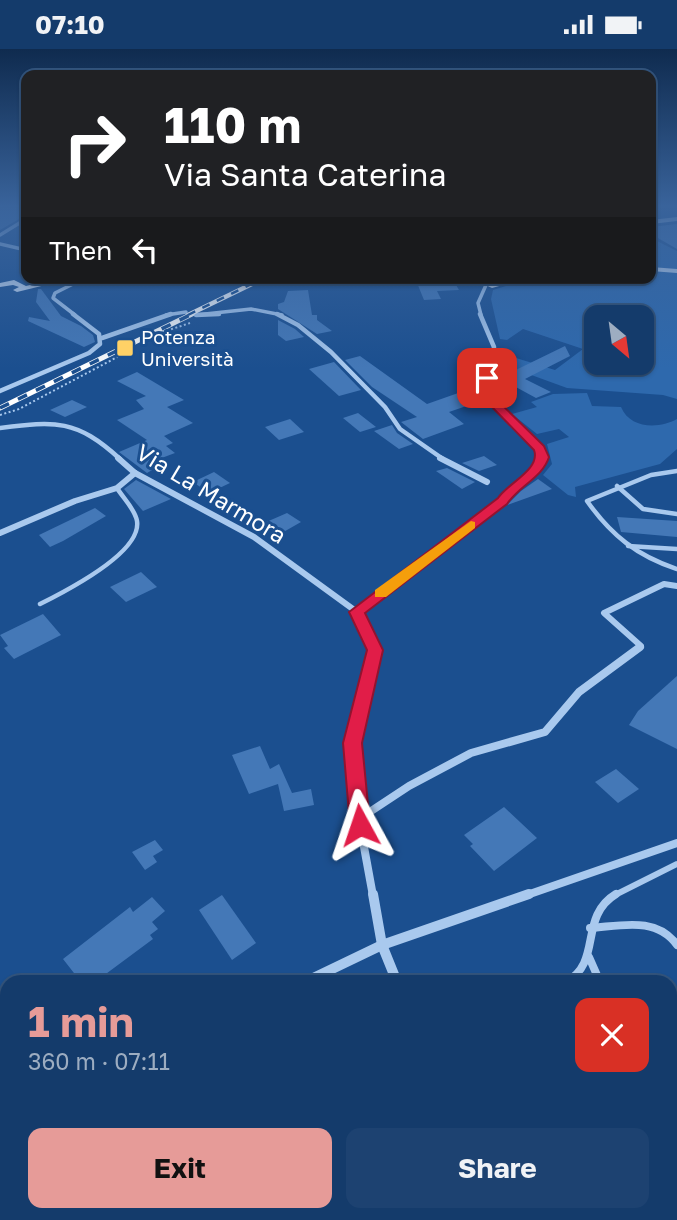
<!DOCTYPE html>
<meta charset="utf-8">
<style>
body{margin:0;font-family:"Golos Text",sans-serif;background:#1d4271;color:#f1f3f6;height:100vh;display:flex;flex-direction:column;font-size:26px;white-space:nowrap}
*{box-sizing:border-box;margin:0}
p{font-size:23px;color:#9dadc1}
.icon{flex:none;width:38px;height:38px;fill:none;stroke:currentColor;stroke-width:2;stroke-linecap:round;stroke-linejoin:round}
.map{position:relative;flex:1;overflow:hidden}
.panel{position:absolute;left:0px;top:926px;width:677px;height:247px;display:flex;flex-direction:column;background:#143b6b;border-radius:21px 21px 0 0;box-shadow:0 2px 5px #0004,0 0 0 2px #33557e}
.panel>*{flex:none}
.guide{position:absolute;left:21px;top:21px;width:635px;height:214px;border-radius:14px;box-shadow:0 2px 5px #0004,0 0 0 2px #33557e;background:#202124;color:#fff;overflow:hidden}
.needle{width:46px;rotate:151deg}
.tools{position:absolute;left:584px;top:256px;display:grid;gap:14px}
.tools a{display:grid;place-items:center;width:70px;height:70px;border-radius:14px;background:#143b6b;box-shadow:0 2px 5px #0004,0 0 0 2px #33557e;font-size:35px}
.pin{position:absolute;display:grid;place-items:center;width:60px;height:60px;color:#fff;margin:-30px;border-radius:14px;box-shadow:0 4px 10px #0006}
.me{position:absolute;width:77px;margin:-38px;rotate:355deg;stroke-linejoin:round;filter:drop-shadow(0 0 5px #0008)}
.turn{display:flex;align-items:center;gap:24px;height:147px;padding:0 28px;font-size:32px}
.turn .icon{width:91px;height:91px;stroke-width:2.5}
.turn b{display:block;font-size:49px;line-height:60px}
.then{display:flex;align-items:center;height:66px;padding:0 28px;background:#0003;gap:14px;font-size:26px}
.round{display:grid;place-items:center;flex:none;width:74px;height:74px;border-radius:14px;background:#1d4271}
.summary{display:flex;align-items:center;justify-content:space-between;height:119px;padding:0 28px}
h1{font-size:42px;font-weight:700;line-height:52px;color:#e69b98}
.cta{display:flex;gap:14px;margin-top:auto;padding:14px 28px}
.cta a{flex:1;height:80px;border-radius:14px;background:#e69b98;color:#111;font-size:28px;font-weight:700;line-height:80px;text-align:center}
.cta a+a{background:#1d4271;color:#f1f3f6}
.status{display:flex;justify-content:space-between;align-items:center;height:49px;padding:0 35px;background:#143b6b;direction:ltr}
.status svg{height:19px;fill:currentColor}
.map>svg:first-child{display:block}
.green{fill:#2e69ad;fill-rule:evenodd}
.building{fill:#4478b7}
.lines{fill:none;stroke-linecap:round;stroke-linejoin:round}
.path{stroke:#a9c9ee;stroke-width:2;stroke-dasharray:2 2.5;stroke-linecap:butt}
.lane-far2{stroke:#a9c9ee;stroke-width:4.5}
.lane-far1{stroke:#a9c9ee;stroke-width:6}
.lane{stroke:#a9c9ee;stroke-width:8}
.street-far4{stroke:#a9c9ee;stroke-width:3.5}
.street-far3{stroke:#a9c9ee;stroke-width:4.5}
.street-far2{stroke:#a9c9ee;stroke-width:6}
.street-far1{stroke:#a9c9ee;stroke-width:8}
.street{stroke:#a9c9ee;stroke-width:10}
.secondary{fill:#d6e6fa;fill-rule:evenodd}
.rail-far1-casing{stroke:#fff;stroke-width:4.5}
.rail-casing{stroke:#fff;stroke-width:5}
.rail-far1{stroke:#1b4f8f;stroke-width:2.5;stroke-dasharray:8;stroke-linecap:butt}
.rail{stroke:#1b4f8f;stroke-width:3.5;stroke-dasharray:10;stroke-linecap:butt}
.route{fill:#e11d48;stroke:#92132f;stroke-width:2}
.slow{fill:#f59e0b}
.poi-dot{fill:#ffd166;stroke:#1b4f8f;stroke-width:2.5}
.labels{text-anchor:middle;stroke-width:6;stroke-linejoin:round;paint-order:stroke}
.far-poi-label{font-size:19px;fill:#fff;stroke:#1b4f8f;text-anchor:start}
.street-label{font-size:23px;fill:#fff;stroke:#1b4f8f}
</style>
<div class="status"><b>07:10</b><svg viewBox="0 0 49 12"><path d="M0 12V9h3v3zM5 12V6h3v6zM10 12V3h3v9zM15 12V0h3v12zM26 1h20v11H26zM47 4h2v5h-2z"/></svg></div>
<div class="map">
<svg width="677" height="1171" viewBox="0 0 677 1171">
<rect width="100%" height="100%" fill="#1b4f8f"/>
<g class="green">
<path d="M651,189L677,202V350L663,346L567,339L498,314L500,304L555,321L583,300L523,280L507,291L500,290L491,250L493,241L512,235L503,229H651ZM597,268H642V313H597Z"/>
<path d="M587,344L592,357L621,358C630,380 659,380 677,370V400L660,415L575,438L576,448L568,446L543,426L552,415L547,395L569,388L559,380L537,385L512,365L537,358L531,353L553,345Z"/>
</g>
<g class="building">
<path d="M0,156H26V166L0,181Z"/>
<path d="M677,175V200L651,185V178Z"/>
<path d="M415,229H452L459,241L437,242L441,250L424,251Z"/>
<path d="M38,240H41L61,267L81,277L93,286L95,293L84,298L28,272L29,268L50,272L36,253Z"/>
<path d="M308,241L312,266H317V271L332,282L317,285L278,260V255L284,253L288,242Z"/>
<path d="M278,271L295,280L304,288L286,292L278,286Z"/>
<path d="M565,297L570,307L525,330L551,343L536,349L499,329Z"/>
<path d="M360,307L427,355L461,343L478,353L449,363L464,375L423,390L401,373L417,368L372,338L345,311Z"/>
<path d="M334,313L361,341L339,347L309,320Z"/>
<path d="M137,323L184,351L167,358L193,374L164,387L173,394L166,397L175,404L159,410L166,413L147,424L119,403L147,391L117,371L144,360L136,351L146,347L117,332Z"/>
<path d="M72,351L87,358L65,368L50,361Z"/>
<path d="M358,364L376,378L360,383L343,369Z"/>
<path d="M290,370L304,383L279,391L265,378Z"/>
<path d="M392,376L397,384L413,395L399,400L374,382Z"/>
<path d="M484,407L497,416L479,422L462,414Z"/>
<path d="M447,419L475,433L462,440L436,422Z"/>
<path d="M214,423L230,434L209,444L193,433Z"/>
<path d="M538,430L552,440L507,456L521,442Z"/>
<path d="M136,431L171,450L143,462L124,440Z"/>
<path d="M95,459L106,467L63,492L50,498L39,486Z"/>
<path d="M287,464L301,473L280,485L264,474Z"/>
<path d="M617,468L677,472V488L621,483Z"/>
<path d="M141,523L157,538L126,553L110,538Z"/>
<path d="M43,565L61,586L14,610L4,599L8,597L0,586Z"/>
<path d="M677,627V700L629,676L638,662Z"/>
<path d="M260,697L270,720L279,715L292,744L311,740L314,756L284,762L278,735L249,745L232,706Z"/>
<path d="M616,720L639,740L618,754L595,733Z"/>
<path d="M504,758L537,789L494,822L470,797L473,795L464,786Z"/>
<path d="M155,791L163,801L153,807L157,813L145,821L132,803Z"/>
<path d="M222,846L256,894L232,911L199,861Z"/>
<path d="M152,848L165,862L152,873L158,880L150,886L153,890L95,933H81L63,910L130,858L133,863Z"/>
</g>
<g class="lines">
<g class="path">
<path d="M154,286L190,274"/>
<path d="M0,366L19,360L123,305L121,302"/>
</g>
<g class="lane-far2">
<path d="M677,422L651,426L587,452C611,486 637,507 677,520"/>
<path d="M617,437L643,460L677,465"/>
<path d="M628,497L677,500"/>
<path d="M40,555C64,543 142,504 137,472C135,460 123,449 117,439"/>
</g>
<path class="lane-far1" d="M613,847L677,815"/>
<g class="lane">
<path d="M590,879C621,877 656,867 677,896"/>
<path d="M589,908L600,933"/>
<path d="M566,933C603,913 578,868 616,845"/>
<path d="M670,1095L677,1110"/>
</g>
<g class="street-far4">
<path d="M0,186L26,170"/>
<path d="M0,195L26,201"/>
<path d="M75,266L53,249L55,244L85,229"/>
<path d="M166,266L186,263"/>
<path d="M196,266L251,260L282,266"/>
<path d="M481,266L478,254L486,236"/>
</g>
<g class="street-far3">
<path d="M277,265L298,276L331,303L385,358L400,380L443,410"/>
<path d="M480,265L494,298L488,336L490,348L504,366L540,399V410"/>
<path d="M196,266L219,265"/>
<path d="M102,289L171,265"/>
<path d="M0,342L89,304L100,295L99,285L73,265"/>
<path d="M0,379C56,372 76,370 120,410"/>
</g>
<g class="street-far2">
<path d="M118,409L135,424L254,488L357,563L374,599"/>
<path d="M440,409L487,433"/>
<path d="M0,484L75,452L117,439L135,424"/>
<path d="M357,563C391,537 531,440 540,409"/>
<path d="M638,599L641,597L604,564L664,535L677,537"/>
</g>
<g class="street-far1">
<path d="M359,770L409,737L471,704L545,683L579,643L640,598"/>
<path d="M373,847L360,776L352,694L373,598"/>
<path d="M524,847L677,794"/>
</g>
<g class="street">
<path d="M373,845L382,896L397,933"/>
<path d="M305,933L382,896L529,845"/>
<path d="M496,1166L498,1171"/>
<path d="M55,1171L61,1166"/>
</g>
<g class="secondary">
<path d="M677,168V172L651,175V171Z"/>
<path d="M651,218L677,220V224L651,222Z"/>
<path d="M59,229H74L17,243L13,241L19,238L13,236L0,238V234L14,231L26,237Z"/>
<path d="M489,229H528L492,239L479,233Z"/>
</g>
<defs>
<path id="rail-far1" d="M188,266L264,229"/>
<path id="rail" d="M0,359L192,265"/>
</defs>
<use href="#rail-far1" class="rail-far1-casing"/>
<use href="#rail" class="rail-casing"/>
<use href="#rail-far1" class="rail-far1"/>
<use href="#rail" class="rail"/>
</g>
<linearGradient id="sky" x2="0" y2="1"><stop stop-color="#0f2b4f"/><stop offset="0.49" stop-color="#39639b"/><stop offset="1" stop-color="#39639b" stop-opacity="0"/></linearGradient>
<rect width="677" height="320" fill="url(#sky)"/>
<path class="route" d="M487,326L492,329L497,351L544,397L549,408C543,428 519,437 507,455L365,564L383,601L362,694L370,776L367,782L360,784L353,782L350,776L343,694L367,601L349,563L498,449C508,434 541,420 534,401L488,354L482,329Z"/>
<path class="slow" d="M471,472L475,473V479L386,548H375V541Z"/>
<rect class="poi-dot" x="116" y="290" width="18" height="18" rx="3.5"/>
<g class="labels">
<g class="far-poi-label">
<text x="141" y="295">Potenza<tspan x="141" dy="22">Università</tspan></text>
</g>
<g class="street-label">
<text transform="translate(211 445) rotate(31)" y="8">Via La Marmora</text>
</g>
</g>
</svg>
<div class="tools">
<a><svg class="needle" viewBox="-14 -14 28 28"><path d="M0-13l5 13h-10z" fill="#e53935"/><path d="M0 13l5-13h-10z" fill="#9dadc1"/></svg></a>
</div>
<div class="pin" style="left:487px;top:329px;background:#d93025"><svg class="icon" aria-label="arrive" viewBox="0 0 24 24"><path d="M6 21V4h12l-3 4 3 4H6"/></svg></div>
<svg class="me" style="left:360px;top:776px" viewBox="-20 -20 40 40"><path d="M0-17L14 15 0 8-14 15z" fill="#e11d48" stroke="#fff" stroke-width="4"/></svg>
<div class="guide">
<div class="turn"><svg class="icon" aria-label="right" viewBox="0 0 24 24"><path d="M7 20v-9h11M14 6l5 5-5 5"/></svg><div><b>110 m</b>Via Santa Caterina</div></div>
<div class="then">Then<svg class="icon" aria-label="left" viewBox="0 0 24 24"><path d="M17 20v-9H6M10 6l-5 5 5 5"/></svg></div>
</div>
<section class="panel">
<div class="summary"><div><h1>1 min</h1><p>360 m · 07:11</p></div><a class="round" style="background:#d93025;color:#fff"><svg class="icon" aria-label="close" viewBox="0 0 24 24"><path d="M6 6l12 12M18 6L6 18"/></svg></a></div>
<div class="cta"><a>Exit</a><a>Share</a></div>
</section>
</div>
